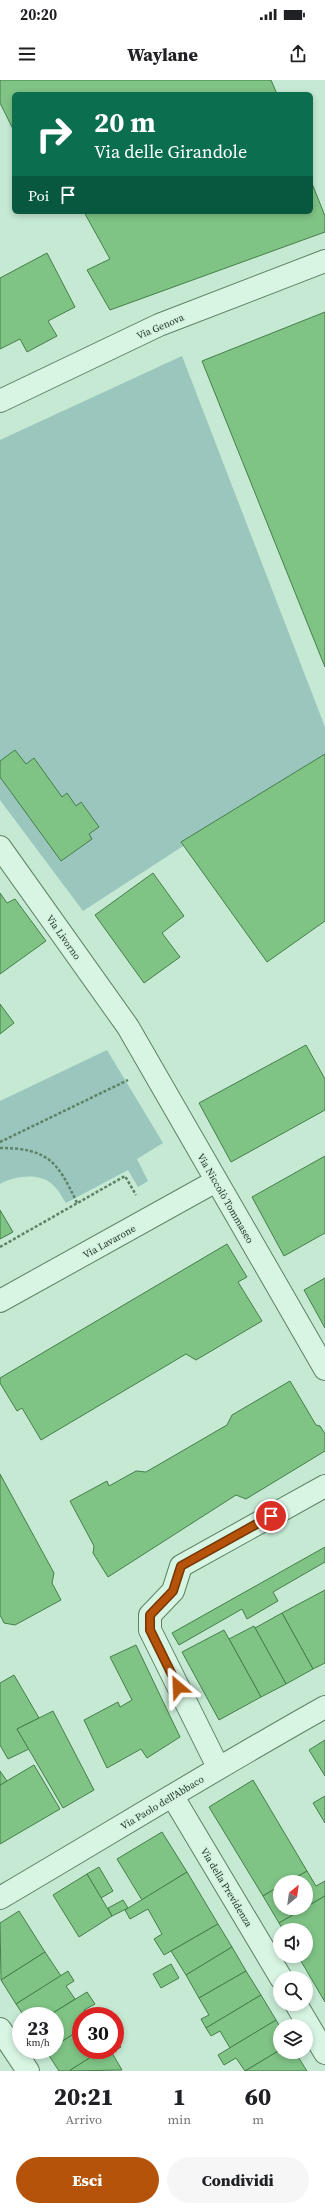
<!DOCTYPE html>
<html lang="it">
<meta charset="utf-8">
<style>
body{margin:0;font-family:"Source Serif 4",serif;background:#f6f6f6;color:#202124;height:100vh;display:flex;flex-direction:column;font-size:15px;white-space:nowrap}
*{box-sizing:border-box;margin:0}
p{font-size:13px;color:#757577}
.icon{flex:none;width:22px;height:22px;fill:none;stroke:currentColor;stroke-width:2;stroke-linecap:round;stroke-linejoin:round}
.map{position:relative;height:1991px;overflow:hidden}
.drawer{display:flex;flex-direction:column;background:#fff;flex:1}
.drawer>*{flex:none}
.top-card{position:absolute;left:12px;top:12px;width:301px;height:122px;border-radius:6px;box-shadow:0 2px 6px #0003;background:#0b6e4f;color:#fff;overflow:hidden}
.needle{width:26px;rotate:29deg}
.buttons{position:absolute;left:273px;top:1795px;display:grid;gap:8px}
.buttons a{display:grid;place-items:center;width:40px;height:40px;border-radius:50%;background:#fff;box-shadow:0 2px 6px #0003;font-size:20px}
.speed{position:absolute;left:12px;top:1927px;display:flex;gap:8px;font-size:20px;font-weight:700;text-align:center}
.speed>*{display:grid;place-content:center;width:52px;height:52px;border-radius:50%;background:#fff;box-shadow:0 2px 6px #0003;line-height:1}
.speed small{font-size:10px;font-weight:400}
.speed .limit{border:6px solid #d22;background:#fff;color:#111}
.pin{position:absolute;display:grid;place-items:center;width:34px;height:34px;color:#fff;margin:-17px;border:2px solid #fff;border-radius:50%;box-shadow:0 1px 4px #0007}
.me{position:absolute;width:44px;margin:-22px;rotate:334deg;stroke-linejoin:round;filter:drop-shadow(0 0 3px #0008)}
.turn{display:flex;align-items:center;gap:14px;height:84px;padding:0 16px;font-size:18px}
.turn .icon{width:52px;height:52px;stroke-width:2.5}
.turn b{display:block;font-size:28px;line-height:34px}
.then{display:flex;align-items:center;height:38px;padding:0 16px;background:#0003;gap:8px;font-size:15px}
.eta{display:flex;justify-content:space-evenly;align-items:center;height:68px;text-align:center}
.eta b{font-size:24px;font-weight:800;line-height:28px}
.button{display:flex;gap:8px;margin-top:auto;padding:8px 16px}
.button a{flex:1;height:46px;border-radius:24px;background:#b45309;color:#fff;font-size:16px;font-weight:800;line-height:46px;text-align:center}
.button a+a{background:#f6f6f6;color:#202124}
.status{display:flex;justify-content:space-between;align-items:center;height:28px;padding:0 20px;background:#fff;direction:ltr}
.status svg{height:11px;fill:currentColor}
header{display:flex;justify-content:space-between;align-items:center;height:52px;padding:0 16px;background:#fff;font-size:18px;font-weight:800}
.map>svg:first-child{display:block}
.green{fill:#9ac6bd}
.building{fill:#7fc385;stroke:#457f4a}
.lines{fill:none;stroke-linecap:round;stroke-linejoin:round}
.minor-casing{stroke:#5d8265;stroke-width:24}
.path{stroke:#5d8265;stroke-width:2.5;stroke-dasharray:3 2;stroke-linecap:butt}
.minor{stroke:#d7f5e2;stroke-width:22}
.route-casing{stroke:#753606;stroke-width:10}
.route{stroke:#b45309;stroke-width:7}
.labels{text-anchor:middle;stroke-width:3;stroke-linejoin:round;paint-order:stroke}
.street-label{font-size:10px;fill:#1f3423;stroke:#d3f1df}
</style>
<div class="status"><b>20:20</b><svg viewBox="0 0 49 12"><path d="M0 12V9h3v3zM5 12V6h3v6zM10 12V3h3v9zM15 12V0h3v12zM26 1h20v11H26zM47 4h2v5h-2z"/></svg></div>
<header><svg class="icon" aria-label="menu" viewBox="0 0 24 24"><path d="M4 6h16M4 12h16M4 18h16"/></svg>Waylane<svg class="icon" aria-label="share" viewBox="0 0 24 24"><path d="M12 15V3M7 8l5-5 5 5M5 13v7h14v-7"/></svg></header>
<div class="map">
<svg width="325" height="1991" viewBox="0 0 325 1991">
<rect width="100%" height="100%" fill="#c5e9d3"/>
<g class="green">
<path d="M182,276L325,647V674L83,831L0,720V360Z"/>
<path d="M107,970L163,1063L137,1079L148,1101L138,1107L128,1090L66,1123C62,1117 58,1109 53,1105C40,1092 14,1096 0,1104V1021Z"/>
</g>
<g class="building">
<path d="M0,0H271L277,14H14V51L0,23Z"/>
<path d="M311,101L325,136V152L110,230L87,190L110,179L84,132H311Z"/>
<path d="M47,173L75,227L48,241L57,256L27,272L20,259L0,269V198Z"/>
<path d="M325,232V587L202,281Z"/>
<path d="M15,670L26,684L34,678L62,717L67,713L76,726L81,722L99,747L89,754L92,759L61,781L0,697V681Z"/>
<path d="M325,674V841L267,882L181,762Z"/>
<path d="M153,793L184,836L162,853L180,877L144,903L95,835Z"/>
<path d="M0,813L7,823L15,819L46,861L0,894Z"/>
<path d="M0,924L14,943L0,954Z"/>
<path d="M306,965L325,999V1030L231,1082L199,1023Z"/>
<path d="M325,1076V1153L284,1176L252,1117Z"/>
<path d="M0,1130L13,1152L0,1159Z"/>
<path d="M227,1164L247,1197L238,1202L262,1241L196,1280L186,1274L41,1360L22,1328L17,1331L0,1303V1298Z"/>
<path d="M325,1198V1248L304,1210Z"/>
<path d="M290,1301L316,1345L320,1346L325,1354V1371L246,1419L236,1415L108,1497L93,1473L94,1466L70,1421L107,1401L109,1406L136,1391L146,1392L227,1345L232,1335Z"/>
<path d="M0,1394L54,1493L52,1503L61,1520L15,1545L4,1543L0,1535Z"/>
<path d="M325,1467V1482L273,1512L278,1521L247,1539L242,1529L179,1565L172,1553Z"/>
<path d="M325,1510V1583L313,1589L282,1533Z"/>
<path d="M282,1533L313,1589L286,1604L255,1548Z"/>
<path d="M254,1546L286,1604L261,1617L229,1559Z"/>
<path d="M224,1550L261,1617L219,1640L182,1572Z"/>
<path d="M136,1565L180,1657L147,1678L141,1669L107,1688L84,1640L118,1622L120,1627L132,1620L110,1577Z"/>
<path d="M14,1595L39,1638L17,1649L29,1669L8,1679L0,1665V1603Z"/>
<path d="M53,1631L94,1710L63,1728L17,1649Z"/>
<path d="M325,1660V1696L309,1670Z"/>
<path d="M34,1685L60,1729L0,1764V1705Z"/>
<path d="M0,1691L7,1701L0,1705Z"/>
<path d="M253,1700L307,1791L288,1802H280V1806L263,1816L209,1727Z"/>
<path d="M325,1716V1743L313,1723Z"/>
<path d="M162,1752L187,1792L142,1820L117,1779Z"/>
<path d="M99,1787L113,1811L101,1818L87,1794Z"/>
<path d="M307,1791L316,1806L325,1801V1816L306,1827V1802H288Z"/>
<path d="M187,1792L218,1844L164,1875L154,1859L162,1854L148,1829L130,1839L125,1830Z"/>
<path d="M87,1794L112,1836L79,1857L53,1815Z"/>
<path d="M280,1806V1828H305L279,1843L263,1816Z"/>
<path d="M325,1816V1922L298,1876H306V1850H283L279,1843Z"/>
<path d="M123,1820L128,1828L112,1836L108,1828Z"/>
<path d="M19,1831L45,1872L1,1900L0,1843Z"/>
<path d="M218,1844L232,1867L186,1895L171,1871Z"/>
<path d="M232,1867L246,1891L199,1918L186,1895Z"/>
<path d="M45,1872L61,1896L16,1924L1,1900Z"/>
<path d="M171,1884L179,1898L161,1908L153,1894Z"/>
<path d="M68,1891L74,1901L66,1906L75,1919L48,1936H24L16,1924Z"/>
<path d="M246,1891L261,1915L206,1948L201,1939L209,1935L199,1918Z"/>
<path d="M87,1912L95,1924L84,1930L88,1936H81V1949L55,1966V1936H48Z"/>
<path d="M261,1915L276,1940L230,1968L220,1951L211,1956L206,1948Z"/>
<path d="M276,1940L280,1947V1970L245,1991L236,1978L224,1985L218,1975Z"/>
<path d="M81,1949V1970H102L69,1991H59L46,1971L55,1970V1966Z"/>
<path d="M115,1961L121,1967L112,1973L122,1990L69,1991L102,1970H115Z"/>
<path d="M280,1970L295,1972L307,1991H245Z"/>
</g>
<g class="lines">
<defs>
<g id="minor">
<path d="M0,321L159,245L325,181"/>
<path d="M0,767L128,947L325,1289"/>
<path d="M0,1221L216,1101"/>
<path d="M218,1687L150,1550V1535L173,1511L181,1486L325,1406"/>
<path d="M173,1717L281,1898"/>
<path d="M0,1818C109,1754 216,1688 325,1627"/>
<path d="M296,1924L325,1973"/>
<path d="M0,1949L28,1991"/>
</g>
</defs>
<use href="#minor" class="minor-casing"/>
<g class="path">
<path d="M0,1062L128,1000"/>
<path d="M0,1068C48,1068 58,1082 77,1123"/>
<path d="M0,1167L125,1096L136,1115"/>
</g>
<use href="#minor" class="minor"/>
</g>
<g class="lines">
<defs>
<path id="route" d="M178,1607L150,1550V1535L173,1511L181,1486L271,1436"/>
</defs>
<use href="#route" class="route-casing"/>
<use href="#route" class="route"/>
</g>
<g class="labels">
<g class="street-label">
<text transform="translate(160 246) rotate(-23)" y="4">Via Genova</text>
<text transform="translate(64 857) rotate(55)" y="4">Via Livorno</text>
<text transform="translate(226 1118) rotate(60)" y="4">Via Niccolò Tommaseo</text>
<text transform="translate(109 1161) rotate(-29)" y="4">Via Lavarone</text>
<text transform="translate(162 1722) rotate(-31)" y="4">Via Paolo dell'Abbaco</text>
<text transform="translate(227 1807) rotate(59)" y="4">Via della Previdenza</text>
</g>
</g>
</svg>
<div class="buttons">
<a><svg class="needle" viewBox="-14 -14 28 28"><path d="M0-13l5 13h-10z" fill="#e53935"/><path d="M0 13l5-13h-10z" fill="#757577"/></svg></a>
<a><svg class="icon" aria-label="sound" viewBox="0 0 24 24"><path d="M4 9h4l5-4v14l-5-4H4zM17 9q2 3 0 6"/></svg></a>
<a><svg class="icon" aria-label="search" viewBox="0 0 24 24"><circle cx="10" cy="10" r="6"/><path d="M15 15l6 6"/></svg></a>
<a><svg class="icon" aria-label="layers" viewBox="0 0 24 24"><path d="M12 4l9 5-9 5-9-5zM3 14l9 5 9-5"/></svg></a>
</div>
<div class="speed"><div>23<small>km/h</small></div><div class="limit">30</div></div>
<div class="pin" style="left:271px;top:1436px;background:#d93025"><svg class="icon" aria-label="arrive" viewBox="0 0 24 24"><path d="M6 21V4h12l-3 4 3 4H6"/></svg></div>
<svg class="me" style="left:178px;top:1607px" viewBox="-20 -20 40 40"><path d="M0-17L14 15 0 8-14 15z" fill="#b45309" stroke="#fff" stroke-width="4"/></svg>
<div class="top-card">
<div class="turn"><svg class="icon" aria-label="right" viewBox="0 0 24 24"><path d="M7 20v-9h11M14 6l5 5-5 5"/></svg><div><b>20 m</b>Via delle Girandole</div></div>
<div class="then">Poi<svg class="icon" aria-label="arrive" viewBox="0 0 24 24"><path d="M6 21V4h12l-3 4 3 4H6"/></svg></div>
</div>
</div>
<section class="drawer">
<div class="eta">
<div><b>20:21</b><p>Arrivo</p></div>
<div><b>1</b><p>min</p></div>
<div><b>60</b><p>m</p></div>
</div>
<div class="button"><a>Esci</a><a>Condividi</a></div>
</section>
